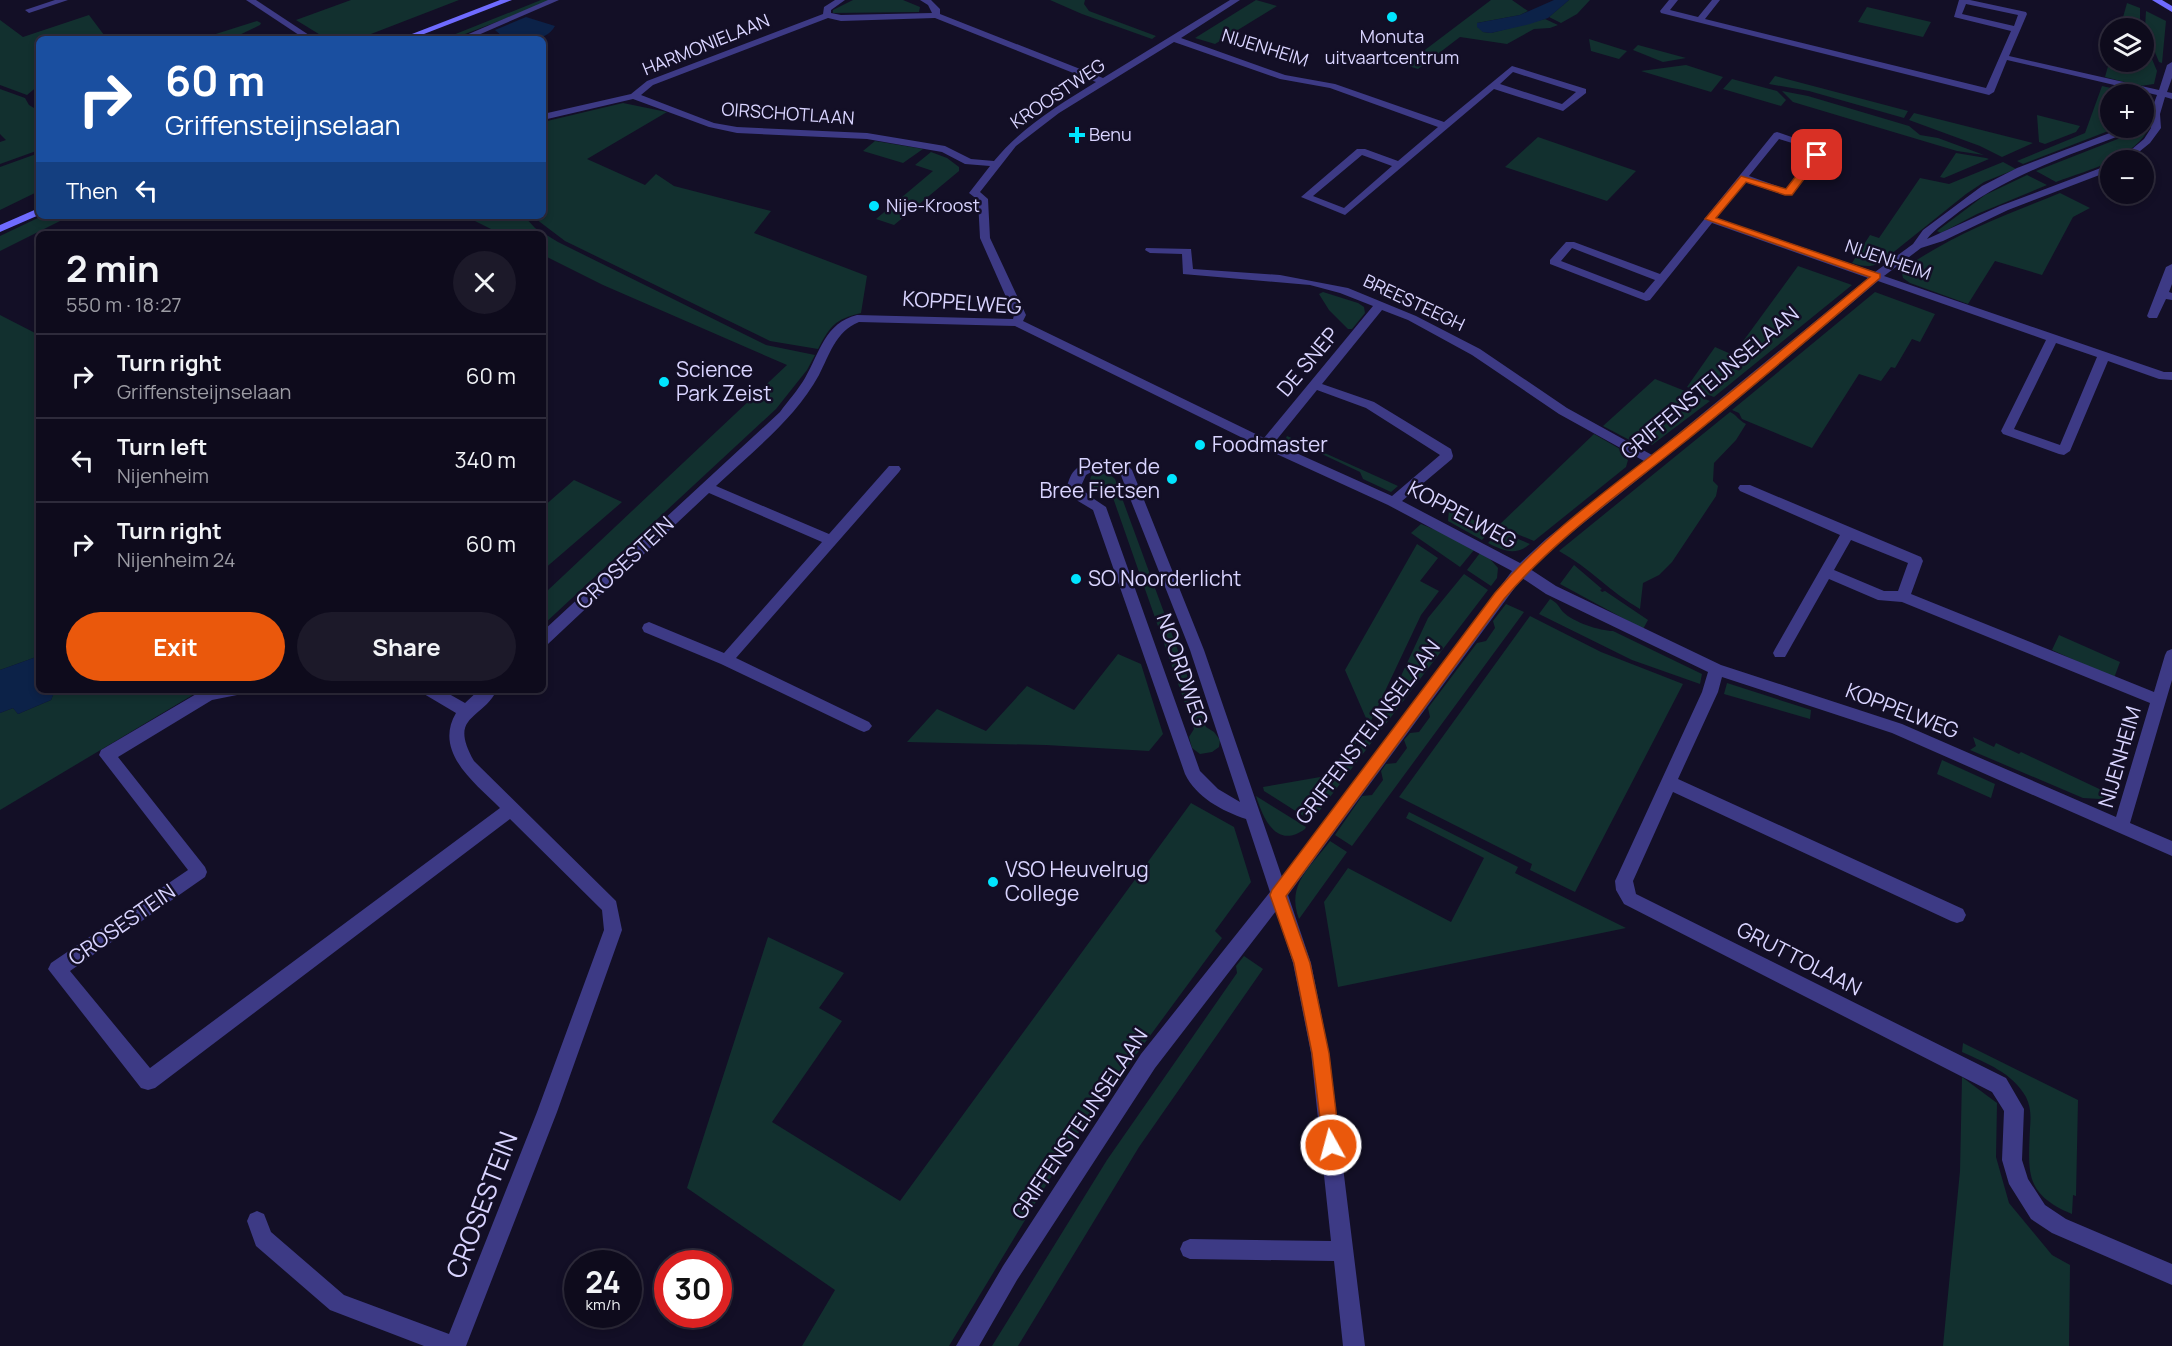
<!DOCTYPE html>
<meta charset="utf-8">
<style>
body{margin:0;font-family:Manrope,sans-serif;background:#1c1929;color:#f1f3f6;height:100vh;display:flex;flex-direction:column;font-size:22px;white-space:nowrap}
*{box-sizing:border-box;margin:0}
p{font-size:20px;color:#9b9ba3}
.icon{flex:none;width:33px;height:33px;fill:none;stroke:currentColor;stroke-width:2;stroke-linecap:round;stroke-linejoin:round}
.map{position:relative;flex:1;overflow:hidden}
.drawer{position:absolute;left:36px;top:231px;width:510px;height:462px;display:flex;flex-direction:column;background:#0e0b1c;border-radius:9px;box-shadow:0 3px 9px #0003,0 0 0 2px #2e2b3b}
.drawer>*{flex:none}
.banner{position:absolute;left:36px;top:36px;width:510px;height:183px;border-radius:9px;box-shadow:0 3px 9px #0003,0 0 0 2px #2e2b3b;background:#1a4fa0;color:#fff;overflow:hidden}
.fabs{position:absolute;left:2100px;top:18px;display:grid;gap:12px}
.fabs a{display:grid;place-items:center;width:54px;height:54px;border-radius:50%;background:#0e0b1c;box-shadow:0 3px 9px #0003,0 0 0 2px #2e2b3b;font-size:30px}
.speed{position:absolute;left:564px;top:1250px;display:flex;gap:12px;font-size:30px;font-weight:700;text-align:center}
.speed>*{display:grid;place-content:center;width:78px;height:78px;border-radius:50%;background:#0e0b1c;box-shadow:0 3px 9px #0003,0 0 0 2px #2e2b3b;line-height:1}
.speed small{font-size:15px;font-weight:400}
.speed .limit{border:9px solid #d22;background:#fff;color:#111}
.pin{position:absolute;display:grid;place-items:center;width:51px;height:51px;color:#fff;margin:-26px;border-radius:12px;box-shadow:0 3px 9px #0006}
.me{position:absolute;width:66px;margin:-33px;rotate:353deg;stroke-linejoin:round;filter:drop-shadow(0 0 4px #0008)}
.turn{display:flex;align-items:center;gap:21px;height:126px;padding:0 30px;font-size:27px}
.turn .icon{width:78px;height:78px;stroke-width:2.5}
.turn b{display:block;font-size:42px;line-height:51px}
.then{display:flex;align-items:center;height:57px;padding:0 30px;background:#0003;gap:12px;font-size:22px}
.round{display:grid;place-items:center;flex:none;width:63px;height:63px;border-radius:32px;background:#1c1929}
.overview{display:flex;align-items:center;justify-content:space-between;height:102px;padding:0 30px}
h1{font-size:36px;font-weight:700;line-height:45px}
.cta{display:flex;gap:12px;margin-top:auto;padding:12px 30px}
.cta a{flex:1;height:69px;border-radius:36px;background:#ea580c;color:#fff;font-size:24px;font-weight:700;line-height:69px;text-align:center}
.cta a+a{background:#1c1929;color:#f1f3f6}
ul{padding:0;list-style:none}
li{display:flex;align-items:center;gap:18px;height:84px;padding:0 30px;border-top:2px solid #2e2b3b}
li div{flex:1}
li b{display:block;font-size:22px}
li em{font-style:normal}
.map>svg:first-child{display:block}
.green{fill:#12302f}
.water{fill:#0c2248}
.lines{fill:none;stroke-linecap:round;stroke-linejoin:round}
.street{fill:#3d3a85;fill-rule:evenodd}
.secondary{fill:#6f6bff;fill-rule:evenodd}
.route{fill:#ea580c;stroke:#983908;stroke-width:1.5}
.poi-dot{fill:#00e5ff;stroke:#130f26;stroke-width:2}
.labels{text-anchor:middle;stroke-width:5;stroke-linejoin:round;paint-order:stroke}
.far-poi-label{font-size:18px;fill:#d9d4ff;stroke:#130f26;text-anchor:start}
.far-street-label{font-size:18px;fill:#d9d4ff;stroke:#130f26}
.street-label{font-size:21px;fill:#d9d4ff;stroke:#130f26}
.poi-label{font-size:21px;fill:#d9d4ff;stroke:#130f26;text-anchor:start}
.near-street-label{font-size:26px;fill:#d9d4ff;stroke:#130f26}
</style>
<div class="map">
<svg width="2172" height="1346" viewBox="0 0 2172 1346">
<rect width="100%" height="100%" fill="#130f26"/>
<g class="green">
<path d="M351,0H459L358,39H327L296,20Z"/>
<path d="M541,0H554L452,39H443Z"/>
<path d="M853,0H903L920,7L919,12L833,13V10Z"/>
<path d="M1050,0H1085L1084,4L1089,11L1156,36L1152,39L1082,14Z"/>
<path d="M1256,0L1277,6L1215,44L1195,38Z"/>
<path d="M1491,0H1512L1528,11L1520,15L1477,23L1483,32L1491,33L1545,19L1558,25L1550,28L1534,29L1507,44L1460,37L1418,69L1405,65Z"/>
<path d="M1569,0H1590L1577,14L1561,23L1549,17Z"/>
<path d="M2127,3L2140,8V28H2120Z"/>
<path d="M1867,7L1931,22L1923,37L1858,22Z"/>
<path d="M2146,11L2166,21L2162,63L2159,62L2145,28Z"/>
<path d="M89,15L107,39H39V85L27,95L0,85V20L23,37Z"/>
<path d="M257,21L261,23L260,25L231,39H200Z"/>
<path d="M1589,39L1627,51L1619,59L1591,51Z"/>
<path d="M2144,40L2157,71L2154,84L2140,86L2105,77L2110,59V62H2144Z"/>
<path d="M1638,45L1686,58L1663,62L1633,50Z"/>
<path d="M1686,65L1723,77L1711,92L1641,71Z"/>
<path d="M1775,76L1908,111L1904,118L1809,91L1769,84Z"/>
<path d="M1732,79L1777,91L1786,100L1781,106L1723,89Z"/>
<path d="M2102,86L2138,94H2110V128H2116L2023,164L2017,161L2085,133Z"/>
<path d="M0,89L25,98L29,105L39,111V150L0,164V142L6,140L0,134Z"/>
<path d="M1782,91L1808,96L1909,126L1920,135L1938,138L1984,155L1957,151L1793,102Z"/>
<path d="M623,103L667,112L587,159L645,185L656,174L674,186L771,211L754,233L867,276L861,313C834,320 831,325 818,349L770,341L565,241L532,216H543V122Z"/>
<path d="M1914,113L2033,143L2002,157L1980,146L1909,120Z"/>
<path d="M2037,115L2080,126L2076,132L2045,144L2039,142Z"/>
<path d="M2147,123L2151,124C2136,159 2090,169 2056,182L2036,171L2133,133L2144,128Z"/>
<path d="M1538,137L1636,171L1607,201L1505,167Z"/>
<path d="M875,141L923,149L903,163L863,151Z"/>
<path d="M931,152L947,158L959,167V171L894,225L876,219L933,171L915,165Z"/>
<path d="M39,153V191L0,210V167Z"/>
<path d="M1956,153L1986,158L1989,159L1944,178L1940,177Z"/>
<path d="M2003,162L2016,169L1984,182L1966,194L1880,263C1870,268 1862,266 1852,263L1870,235L1879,238L1920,178L1949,184Z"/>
<path d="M2027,175L2047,185L1977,214L1941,233L1937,231L1985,195Z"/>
<path d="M2060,193L2090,208L2073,217L2042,275L1995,261L1968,304L1910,283L1903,278L1902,273L1905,268C1953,234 2006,215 2060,193Z"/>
<path d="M42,216H70L0,251V236Z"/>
<path d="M465,216H524L535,228L558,242L766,345L815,355L807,370L776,409L543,625V590L546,592L787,365L603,285L543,255V234H501Z"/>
<path d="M1798,266L1852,285L1714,397L1687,387L1715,347L1733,355Z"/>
<path d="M1323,292L1358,303L1364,307L1365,313L1352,329H1348L1329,310L1319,294Z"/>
<path d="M1875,292L1935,314L1920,342L1912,339L1895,368L1891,367L1881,381L1859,374L1812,448L1742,419L1739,413L1732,410Z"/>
<path d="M0,315L39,335V656L0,670Z"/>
<path d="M1655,379L1710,401L1652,445L1637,444L1603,426Z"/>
<path d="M1730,412C1737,415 1738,420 1746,424L1736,440L1714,463L1713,481L1718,486L1716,496L1672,562L1659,575L1643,583L1640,609C1610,592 1590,568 1559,551Z"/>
<path d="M1594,434L1620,449L1628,460L1626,467L1534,541L1498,526Z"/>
<path d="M1287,436L1398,486L1391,492L1363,479L1360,472L1309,448H1298L1284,442Z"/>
<path d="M1100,473L1109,474L1115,479L1206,727L1214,732L1220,740L1219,747L1212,752L1200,754L1192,748L1189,737L1194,729L1111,492C1100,492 1095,492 1089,484L1091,476Z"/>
<path d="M574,480L622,502L543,570V507Z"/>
<path d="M1449,509L1492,528L1482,540L1448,521Z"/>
<path d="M1421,524L1445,534L1474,550L1460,567L1411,533Z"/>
<path d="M1499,531L1530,544C1516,556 1503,551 1488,543Z"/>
<path d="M1417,544L1438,558L1420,581L1439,591L1421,615L1369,725L1345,670Z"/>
<path d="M1480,553L1490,559L1498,568L1497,578L1491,586L1467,570Z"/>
<path d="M1574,565L1602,589L1600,590L1602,592L1605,591L1648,620L1643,629L1560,584Z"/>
<path d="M1464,574L1488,590L1317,814L1314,807L1380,721L1428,618Z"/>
<path d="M1550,599C1558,603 1558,606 1563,612C1573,622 1600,631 1613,631L1702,674L1700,684L1632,660L1539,614Z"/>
<path d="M1506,604L1524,612L1352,846L1335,835L1362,796L1372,795L1383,780L1381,771L1386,764L1396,763L1407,748L1404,740L1410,733L1419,732L1430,717L1428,708L1477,643L1486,641L1495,628L1493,621Z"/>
<path d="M1530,616L1601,652L1683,684L1575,892L1530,870L1532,864L1399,797Z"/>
<path d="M2059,635L2120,662L2114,678L2052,650Z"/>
<path d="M1118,654L1141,664L1163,734L1149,751L1046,745L907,742L937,709L986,731L1027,686L1074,710Z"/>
<path d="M1727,683L1811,710L1810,719L1724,694Z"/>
<path d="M55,690H201L0,810V713L13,708L18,714L51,700Z"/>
<path d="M1973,737L1994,747L1996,743L2019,754L2021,752L2112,795L2100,799L2083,798L1970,750L1976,746Z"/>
<path d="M1354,740L1357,742L1307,807L1310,810L1305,817L1264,791L1263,787L1326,776Z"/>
<path d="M1942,760L1995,784L1991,798L1937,774Z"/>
<path d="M1256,796L1306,827L1305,829C1276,850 1263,818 1256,796Z"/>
<path d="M1191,803L1234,827L1251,882L1215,931L1222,938L1074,1139L949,1346H802L835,1290L687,1188L768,937L844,973L819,1008L842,1021L772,1122L900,1201Z"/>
<path d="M1409,812L1518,867L1515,873L1626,928L1338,987L1324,902L1348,868L1451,922L1484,858L1406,818Z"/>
<path d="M1330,841L1347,852L1299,919C1286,884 1310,868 1330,841Z"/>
<path d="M1244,956L1263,969L1139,1147L1018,1346H992L1107,1160L1237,973L1236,966Z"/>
<path d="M1963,1043L2078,1100L2076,1196L2073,1195L2072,1214C2025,1194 2028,1174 2030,1128C2031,1117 2031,1107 2026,1097C2013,1073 1986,1063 1962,1052Z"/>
<path d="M1962,1077L1997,1103L1996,1157L2009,1203L2052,1255L2070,1265L2069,1346H1943L1960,1171Z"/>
</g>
<g class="water">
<path d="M1554,0H1569L1548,18L1530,24L1491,33L1483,32L1477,27V23L1520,15Z"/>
<path d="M526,17L555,26C546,42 524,41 510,34L503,37L495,30Z"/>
<path d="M39,656V690H55L51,700L18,714L13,708L0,713V670Z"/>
</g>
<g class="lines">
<g class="street">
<path d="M55,0H68L29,13L25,10Z"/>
<path d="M246,0H256L315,39H305Z"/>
<path d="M548,0H559L469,39H457Z"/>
<path d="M835,0H845L831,10V13L841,15L932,13L928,5L920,0H931L940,9V14L1103,78L1230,0H1240L1181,38L1285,75L1335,84L1444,122L1512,66L1586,89V93L1563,111L1494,89L1345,215L1301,197L1357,149H1365L1398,161L1438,127L1330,88L1280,79L1174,42L1059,113L1016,146L980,192L988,199L990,238L1026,315L1023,321L1264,438L1373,306L1340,293L1310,285L1183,274L1182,254L1150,253L1145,250L1146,248L1191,249L1193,269L1280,275L1348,288L1416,316L1480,349L1567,408L1652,455L1868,278L1712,223L1650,300L1646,301L1550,264V260L1566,242H1574L1660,274L1774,133L1777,132L1826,149L1792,195H1784L1745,182L1716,218L1875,272L1913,244L1923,230L1982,186L2017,168L2123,128H2135L2134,130C2071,155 2005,175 1951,218C1943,224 1933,231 1927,239L2000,206L2106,166L2110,165V171L2008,210L1943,241L1921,248L1884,276L2164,372H2172V380L2159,379L2108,361L2070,451L2064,455L2059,454L2003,434L2001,431L2046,340L1878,281L1727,408L1556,545L1530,569L1556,586L1721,665L1902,724L2116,817L2150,703L1902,602L1878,600L1829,579L1785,657H1775L1773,653L1775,649L1840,535L1740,491L1738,488L1740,485H1750L1921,557L1923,561L1911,594L2154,692L2165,655L2167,651L2172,649V680L2130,823L2172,841V856L1892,733L1722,677L1718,692L1678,779L1963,909L1966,915L1963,921L1957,923L1951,921L1673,792L1633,881L1636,894L2006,1078L2024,1109L2022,1160L2028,1179L2045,1205L2066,1219L2172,1264V1285L2052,1233L2031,1219L2009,1184L2002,1160L2004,1111L1992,1092L1624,904L1616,890L1615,881L1702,692L1708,672L1546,594L1522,578L1288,895L1311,963L1329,1053L1365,1346H1343L1334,1261L1190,1259L1183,1256L1180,1249L1183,1242L1190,1239L1331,1241L1311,1053L1293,963L1276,911L1155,1068L1017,1280L979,1346H956L1003,1266L1141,1054L1270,892L1246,819C1222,811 1196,797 1185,774L1093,510L1078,501L1067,486C1069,480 1071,473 1076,469C1089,457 1121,457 1132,470L1204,650L1282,877L1512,571L1388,505L1261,447L1015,326L859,322C835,332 830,354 819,375C795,419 752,452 716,486L829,534L889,466H899L901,469L899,472L736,658L869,722L872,726L869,730L864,732L859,730L721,664L644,632L642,628L644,624L649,622L724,653L822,542L709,493L548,644L543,646V631L780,412C788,401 798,390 805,378C820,352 825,323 857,315L1013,319L1014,315L980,238L978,200L969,193L990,166L965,164L942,152L867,139L737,133L709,127L633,99L543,120V114L631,94L647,81L823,14L824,7ZM828,18L841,21L935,18L1096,82C1059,105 1022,127 994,161L971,159L945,146L867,133L737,127L714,123L641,95L653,85ZM1513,72L1576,92L1562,104L1500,84ZM1779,139L1815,150L1786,189L1749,176ZM1362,155L1392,166L1344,208L1313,196ZM1572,248L1655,280L1644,293L1561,261ZM1382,310L1408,320L1472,355L1559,414L1644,461L1546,539L1520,563L1402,501L1452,459L1453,456L1451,449L1374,402L1322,384ZM2056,343L2097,357L2060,445L2014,429ZM1317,390L1366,408L1440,455L1392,496L1274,443ZM1095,470L1120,473L1190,650L1240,802L1218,789L1200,771L1106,507L1088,495L1081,486L1086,475ZM1851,540L1908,563L1898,591H1884L1834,570Z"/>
<path d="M1669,0H1678L1670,10L1698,17L1712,0H1720L1705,19L1986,88L2011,31L1954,17L1959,0H1970L2026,12L2027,14L2009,56L2159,90L2167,65L2172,62V78L2167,92L2172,93V99L2165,97L2160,114L2161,128L2150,143L2129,160H2119L2144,139L2151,128L2150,114L2157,95L2007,60L1994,92L1989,95L1661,13L1660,11ZM1966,4L2018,15L2014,26L1962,14Z"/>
<path d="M2172,264V284L2169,292L2172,293V300L2166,299L2157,318H2149L2147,316L2166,267Z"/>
<path d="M203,690H245L242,694L212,700L118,757L205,867L207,872L205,877L70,971L150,1068L500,808C475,783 433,752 456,713L424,694L421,690H442L465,703L479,690H497C481,721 448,715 474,761L616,901L622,930L557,1112L466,1346H424L330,1310L256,1246L247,1221L250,1214L257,1211L264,1214L271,1232L344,1295L449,1334L537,1112L604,930L602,910L510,819L155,1088L148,1090L141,1088L48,969L51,963L188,870L99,755L101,750Z"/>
</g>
<g class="secondary">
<path d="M500,0H512L411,39H399Z"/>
<path d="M2152,0H2162L2172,6V12Z"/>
<path d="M39,208V215L0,232V225Z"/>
</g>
</g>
<path class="route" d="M1814,153L1822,155L1792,195H1785L1746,182L1716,218L1880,274V278C1813,335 1747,392 1678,447C1618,495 1554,540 1504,599L1286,896L1310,963L1329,1053L1340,1145L1337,1151L1331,1154L1324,1151L1312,1053L1294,963L1270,895L1272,890L1495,593C1545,534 1609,489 1670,441C1737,388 1803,332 1870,277L1705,219L1741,176L1786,189Z"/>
<g class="poi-dot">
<circle cx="1392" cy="17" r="6"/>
<path d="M1074 126h6v6h6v6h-6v6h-6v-6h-6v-6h6z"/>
<circle cx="874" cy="206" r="6"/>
<circle cx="664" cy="382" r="6"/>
<circle cx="1200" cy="445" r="6"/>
<circle cx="1172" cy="479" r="6"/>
<circle cx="1076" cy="579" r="6"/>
<circle cx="993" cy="882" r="6"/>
</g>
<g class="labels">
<g class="far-poi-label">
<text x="1392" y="43" text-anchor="middle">Monuta<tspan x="1392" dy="21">uitvaartcentrum</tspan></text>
<text x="1089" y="141">Benu</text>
<text x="886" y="212">Nije-Kroost</text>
</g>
<g class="far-street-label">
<text transform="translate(706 45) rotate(-22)" y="6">HARMONIELAAN</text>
<text transform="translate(1265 48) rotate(17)" y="6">NIJENHEIM</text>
<text transform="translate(1058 94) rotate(-34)" y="6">KROOSTWEG</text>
<text transform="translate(788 114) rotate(4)" y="6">OIRSCHOTLAAN</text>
<text transform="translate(1888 260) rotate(19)" y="6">NIJENHEIM</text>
<text transform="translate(1414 303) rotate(25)" y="6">BREESTEEGH</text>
</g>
<g class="street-label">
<text transform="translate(962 303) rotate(4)" y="7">KOPPELWEG</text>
<text transform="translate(1308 362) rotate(-50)" y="7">DE SNEP</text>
<text transform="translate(1710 383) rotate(-40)" y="7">GRIFFENSTEIJNSELAAN</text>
<text transform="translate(1462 515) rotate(28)" y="7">KOPPELWEG</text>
<text transform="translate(625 563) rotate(-43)" y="7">CROSESTEIN</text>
<text transform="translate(1182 670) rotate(71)" y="7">NOORDWEG</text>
<text transform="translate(1902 711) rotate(21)" y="7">KOPPELWEG</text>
<text transform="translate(1368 732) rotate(-53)" y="7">GRIFFENSTEIJNSELAAN</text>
<text transform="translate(2120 757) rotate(-74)" y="7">NIJENHEIM</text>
<text transform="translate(122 925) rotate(-35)" y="7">CROSESTEIN</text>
<text transform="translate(1799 959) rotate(27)" y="7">GRUTTOLAAN</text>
<text transform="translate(1080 1124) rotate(-56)" y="7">GRIFFENSTEIJNSELAAN</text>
</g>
<g class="poi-label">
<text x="676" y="377">Science<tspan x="676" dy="24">Park Zeist</tspan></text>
<text x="1212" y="452">Foodmaster</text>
<text x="1160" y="474" text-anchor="end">Peter de<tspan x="1160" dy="24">Bree Fietsen</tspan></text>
<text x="1088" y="586">SO Noorderlicht</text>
<text x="1005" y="877">VSO Heuvelrug<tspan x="1005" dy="24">College</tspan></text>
</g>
<g class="near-street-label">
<text transform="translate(482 1205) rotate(-69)" y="9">CROSESTEIN</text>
</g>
</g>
</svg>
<div class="fabs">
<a><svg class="icon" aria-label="layers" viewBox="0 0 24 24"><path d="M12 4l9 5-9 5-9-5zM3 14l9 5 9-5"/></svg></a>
<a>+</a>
<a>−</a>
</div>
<div class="speed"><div>24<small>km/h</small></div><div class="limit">30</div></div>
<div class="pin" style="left:1817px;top:155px;background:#d93025"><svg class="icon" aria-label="arrive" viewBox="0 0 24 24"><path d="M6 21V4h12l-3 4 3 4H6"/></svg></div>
<svg class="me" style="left:1331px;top:1145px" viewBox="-20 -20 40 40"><circle r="17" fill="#ea580c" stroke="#fff" stroke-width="3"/><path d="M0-11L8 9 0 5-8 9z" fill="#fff"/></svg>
<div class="banner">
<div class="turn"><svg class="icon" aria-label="right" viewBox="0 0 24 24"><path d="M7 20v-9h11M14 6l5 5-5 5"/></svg><div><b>60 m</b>Griffensteijnselaan</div></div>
<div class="then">Then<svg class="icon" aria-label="left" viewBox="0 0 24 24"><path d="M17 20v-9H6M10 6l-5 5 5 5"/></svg></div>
</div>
<section class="drawer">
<div class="overview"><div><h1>2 min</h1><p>550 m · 18:27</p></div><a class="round"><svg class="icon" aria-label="close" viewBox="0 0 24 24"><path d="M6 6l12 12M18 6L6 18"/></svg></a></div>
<ul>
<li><svg class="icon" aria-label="right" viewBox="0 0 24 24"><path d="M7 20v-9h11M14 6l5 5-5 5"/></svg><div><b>Turn right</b><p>Griffensteijnselaan</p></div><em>60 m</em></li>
<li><svg class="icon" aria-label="left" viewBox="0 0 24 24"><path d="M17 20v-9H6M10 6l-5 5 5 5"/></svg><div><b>Turn left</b><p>Nijenheim</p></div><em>340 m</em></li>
<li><svg class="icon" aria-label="right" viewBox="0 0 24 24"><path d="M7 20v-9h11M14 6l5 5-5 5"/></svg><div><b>Turn right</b><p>Nijenheim 24</p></div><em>60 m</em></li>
</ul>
<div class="cta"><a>Exit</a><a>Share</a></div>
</section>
</div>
